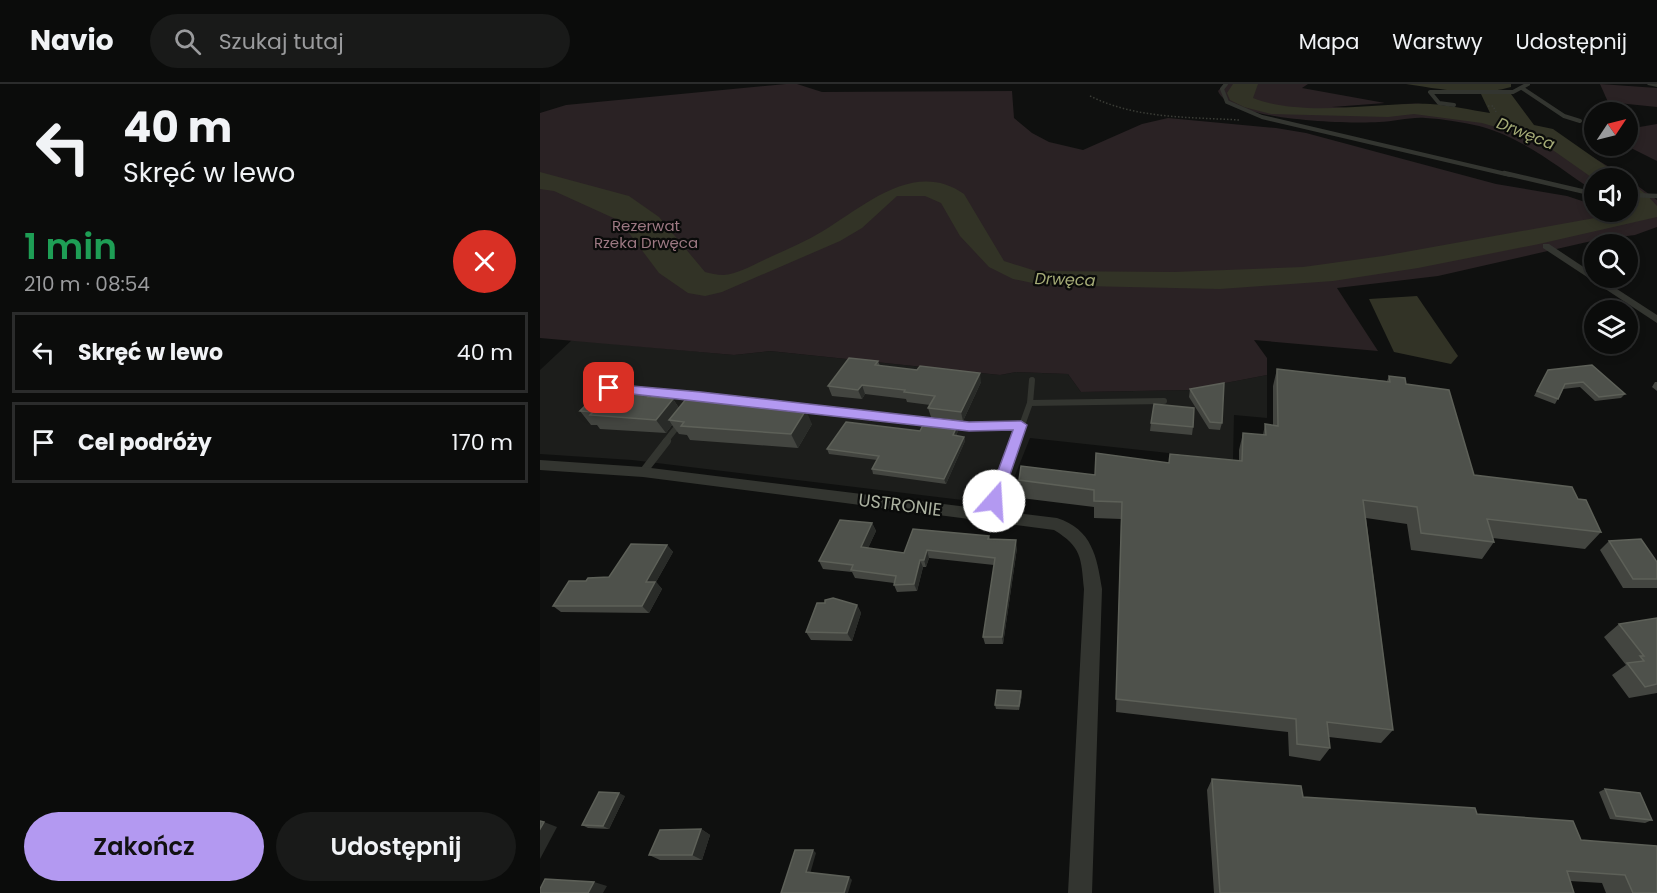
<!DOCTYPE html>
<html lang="pl">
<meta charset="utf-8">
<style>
body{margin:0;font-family:Poppins,sans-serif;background:#191a19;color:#f1f3f6;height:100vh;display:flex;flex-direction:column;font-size:22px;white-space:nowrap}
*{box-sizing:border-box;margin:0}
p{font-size:20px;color:#9a9b9d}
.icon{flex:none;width:33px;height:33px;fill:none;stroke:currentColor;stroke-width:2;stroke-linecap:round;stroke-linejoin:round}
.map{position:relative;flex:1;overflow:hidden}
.side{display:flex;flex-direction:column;background:#0b0c0b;width:540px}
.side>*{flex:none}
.hud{background:#0b0c0b;color:#f1f3f6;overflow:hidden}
.needle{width:39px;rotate:55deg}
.buttons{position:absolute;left:1044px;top:18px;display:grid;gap:12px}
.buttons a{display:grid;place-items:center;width:54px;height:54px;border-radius:50%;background:#0b0c0b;box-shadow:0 3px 9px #0003,0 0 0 2px #2b2c2c;font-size:30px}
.pin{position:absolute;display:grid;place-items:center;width:51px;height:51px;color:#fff;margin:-26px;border-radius:12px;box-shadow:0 3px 9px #0006}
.me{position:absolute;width:66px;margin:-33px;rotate:19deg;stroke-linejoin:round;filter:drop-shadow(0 0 4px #0008)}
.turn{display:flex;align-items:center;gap:21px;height:126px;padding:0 24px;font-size:27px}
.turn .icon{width:78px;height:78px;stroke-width:2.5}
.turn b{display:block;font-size:42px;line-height:51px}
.round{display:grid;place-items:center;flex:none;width:63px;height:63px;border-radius:32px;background:#191a19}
.head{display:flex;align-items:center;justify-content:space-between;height:102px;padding:0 24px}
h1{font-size:36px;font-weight:600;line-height:45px;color:#1e9e55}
.button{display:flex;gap:12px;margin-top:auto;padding:12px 24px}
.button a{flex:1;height:69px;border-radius:36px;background:#b399f1;color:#111;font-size:24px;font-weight:600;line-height:69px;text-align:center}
.button a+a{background:#191a19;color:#f1f3f6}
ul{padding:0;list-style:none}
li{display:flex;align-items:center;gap:18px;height:81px;margin:0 12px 9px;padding:0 12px;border:3px solid #2b2c2c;border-radius:0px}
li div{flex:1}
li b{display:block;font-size:22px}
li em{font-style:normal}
header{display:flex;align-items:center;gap:36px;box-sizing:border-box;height:84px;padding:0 30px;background:#0b0c0b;border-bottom:2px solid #2b2c2c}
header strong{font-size:28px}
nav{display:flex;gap:33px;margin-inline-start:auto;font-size:21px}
.search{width:420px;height:54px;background:#191a19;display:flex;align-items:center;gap:15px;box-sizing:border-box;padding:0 21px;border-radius:33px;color:#9a9b9d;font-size:22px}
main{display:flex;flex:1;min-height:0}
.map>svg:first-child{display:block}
.built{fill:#1c1d1b}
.green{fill:#2a2224}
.water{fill:#323326}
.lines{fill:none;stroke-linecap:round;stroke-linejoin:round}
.path{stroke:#3a3c36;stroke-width:1.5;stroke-dasharray:1.5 2;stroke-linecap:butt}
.service-far3{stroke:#333530;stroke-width:4}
.service-far2{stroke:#333530;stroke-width:4.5}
.service-far1{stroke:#333530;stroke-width:6}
.service{stroke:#333530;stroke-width:8}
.minor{fill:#333530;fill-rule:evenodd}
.wall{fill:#434540}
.shaded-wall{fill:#292b28}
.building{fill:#4e514b;stroke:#5d6058;stroke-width:1.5}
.route{fill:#b399f1;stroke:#74639d;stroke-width:1.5}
.labels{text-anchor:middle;stroke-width:4.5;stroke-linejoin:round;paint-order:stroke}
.far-park-label{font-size:15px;fill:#9c7882;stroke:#0a0b0a}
.far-water-label{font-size:16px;font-style:italic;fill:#a6ac77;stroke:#0a0b0a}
.street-label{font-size:18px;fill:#abb1a0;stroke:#0a0b0a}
</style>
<header>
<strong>Navio</strong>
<div class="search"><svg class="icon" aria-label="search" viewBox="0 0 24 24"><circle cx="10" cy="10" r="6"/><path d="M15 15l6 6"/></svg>Szukaj tutaj</div>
<nav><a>Mapa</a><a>Warstwy</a><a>Udostępnij</a></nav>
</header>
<main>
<section class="side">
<div class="hud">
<div class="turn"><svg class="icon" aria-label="left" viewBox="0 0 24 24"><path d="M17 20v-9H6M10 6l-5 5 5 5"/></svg><div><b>40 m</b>Skręć w lewo</div></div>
</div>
<div class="head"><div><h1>1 min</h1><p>210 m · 08:54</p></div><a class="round" style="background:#d93025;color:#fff"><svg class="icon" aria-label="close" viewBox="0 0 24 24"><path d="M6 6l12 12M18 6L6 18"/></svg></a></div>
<ul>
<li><svg class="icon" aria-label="left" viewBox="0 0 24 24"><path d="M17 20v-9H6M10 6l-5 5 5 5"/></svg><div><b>Skręć w lewo</b></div><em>40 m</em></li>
<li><svg class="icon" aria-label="arrive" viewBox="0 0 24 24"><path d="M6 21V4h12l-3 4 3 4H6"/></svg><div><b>Cel podróży</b></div><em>170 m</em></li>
</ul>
<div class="button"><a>Zakończ</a><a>Udostępnij</a></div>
</section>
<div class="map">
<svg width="1117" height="809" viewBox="0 0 1117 809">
<rect width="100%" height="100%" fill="#0f100f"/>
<path class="built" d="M32,256L194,271L230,267L460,291L476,288L528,290L541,308L649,306L727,291V334L694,331L693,376L490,354L464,419L448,416L447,419L92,376L0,370V286Z"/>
<g class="green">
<path d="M246,0H257L282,8L472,7L474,34L492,49L509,58L543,66L602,40L628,34L736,44L766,49L956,100L1027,112L1054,121V128H1088V94H1054V107C1018,83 982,53 939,42C922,38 903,35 885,34C869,33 854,38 839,38C810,40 689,37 678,7L684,0H768L762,4L845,19L792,23C805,23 819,25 833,24C850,23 866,18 883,20C974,28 1044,61 1117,116V143L1095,151L1056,156L898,192L797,204L838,267L714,256L727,274V291L649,306L541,308L528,290L476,288L460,291L230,267L194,271L0,254V29L26,21Z"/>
<path d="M1060,0L1117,4V23L1068,18Z"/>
<path d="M1117,40V77L1087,62L1088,45Z"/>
</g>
<g class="water">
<path d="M693,0H718L713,14C764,34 836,18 890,20C909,21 930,26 950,29L941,10H971L994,41L1013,45L1083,94L1054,95L997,55L942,39L874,30L848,33L731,30L704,23L690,16L687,9Z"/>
<path d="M866,0H971V3C937,13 900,5 866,0Z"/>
<path d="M0,88L89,112L119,133L165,188C170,189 177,191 183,191C197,190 213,181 226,175C245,166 265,158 283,147C324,122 375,75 424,110L464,177L496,187L634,188L763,183L843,172L1088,128V97L1107,111L1117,122V133L999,160L878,184L793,197L680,205L588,203L502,201L473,195L449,183L420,152L401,119L385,112H357L322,144L300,157L182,208L165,212L148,209L119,189L80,137L14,107L0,105Z"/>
<path d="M877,212L918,272L911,280L854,268L829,215Z"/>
</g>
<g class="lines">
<g class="path">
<path d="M550,12C596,35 649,33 699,36"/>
<path d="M948,22H953L956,28"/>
</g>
<g class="service-far3">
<path d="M686,0L682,5L687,18L722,33L970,91"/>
<path d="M982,4L1024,32L1040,37"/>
<path d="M914,21L899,19L890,8H973L988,0"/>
</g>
<g class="service-far2">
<path d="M964,89L1054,110"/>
<path d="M1088,111L1117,112"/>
</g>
<g class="service-far1">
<path d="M69,304L161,312L158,316"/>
<path d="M161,312L202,316"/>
<path d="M213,318L429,343L481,341"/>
<path d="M490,319L492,296"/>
<path d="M125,358L140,339"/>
<path d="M476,358L490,319L624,317"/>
</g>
<g class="service">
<path d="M103,388L127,357"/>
<path d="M449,432L476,357"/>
</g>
<g class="minor">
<path d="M1107,0H1117V3L1108,1Z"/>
<path d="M1003,160H1009L1054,190V194H1060L1117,231V239L1003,164Z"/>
<path d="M0,376L103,383L517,434C552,445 557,473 562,505L552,809H528L544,505C541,474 542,463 514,446L103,393L0,386Z"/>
</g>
</g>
<g class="wall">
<path d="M338,277L340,282L441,298L423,337L391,333L388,324L390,321L367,318L366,315L325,310L322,315L292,312L288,302Z"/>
<path d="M737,285L847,297L849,292L866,300L934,391L1038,415L1061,448L1045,465L953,454L954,458L942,475L871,466L867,440L826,434L853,646L841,659L789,653L790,664L780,677L749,672L748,648L576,628L581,435L554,434V423L481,414L479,396L555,391L629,379L699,377V366L703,349L723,351L725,340L733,341V302Z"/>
<path d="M1008,286L1085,310L1081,314L1055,317L1040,303L1023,305L1015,320L994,312Z"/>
<path d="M1115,298H1117V307L1112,303Z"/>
<path d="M650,305L682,339L680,346L669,345L649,313Z"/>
<path d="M112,313L133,315L139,324L223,323L272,340L258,364L150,356L147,351L139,350L132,341L126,349L60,345L57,341H51L40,327Z"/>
<path d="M611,339L653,343L652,351L610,347Z"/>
<path d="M380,347H418L416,352L424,353L425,357L406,400L333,390L332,385L337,376L289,370L287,365Z"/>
<path d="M332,439L336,447L328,464L364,469L449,452L450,455L477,464L463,560H445L443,553L454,481L389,474L386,483H383L377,507L357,508L354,501V499L315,494L312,488L283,485L279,477Z"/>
<path d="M1069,457L1117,478V504H1083L1060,466Z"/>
<path d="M127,461L133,468L116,498L122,505L109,529L21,528L13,522L46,497L69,493Z"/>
<path d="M285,519L317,521L321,529L312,557L271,556L266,548Z"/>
<path d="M1117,534V609L1089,614L1072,591L1086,581L1064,553L1079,540Z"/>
<path d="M481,607L482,611L479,626L456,625L455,621Z"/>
<path d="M672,695L763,713L937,730L1041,756L1117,809H1066L1062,799L1030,797L1034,809H674L667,706Z"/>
<path d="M1065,705L1112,736L1105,739L1070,735L1059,708Z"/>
<path d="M85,712L69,745L48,744L42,741Z"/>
<path d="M161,745L170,751L162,776H120L109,771Z"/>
</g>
<g class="shaded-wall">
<path d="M440,289L441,298L423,337L421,328Z"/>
<path d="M322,301L325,310L322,315L318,306Z"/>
<path d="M133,315L142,329L129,336L132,341L126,349L116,336Z"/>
<path d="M220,317L227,331L216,323Z"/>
<path d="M266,326L272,340L258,364L251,350Z"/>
<path d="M417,342L418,347L414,356L413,351Z"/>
<path d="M424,353L425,357L406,400L404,395Z"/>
<path d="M332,439L336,447L325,471L321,463Z"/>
<path d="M476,456L477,464L463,560L462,553Z"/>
<path d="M127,461L133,468L116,498L122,505L109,529L102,522L106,498Z"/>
<path d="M387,466L389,474L386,483L384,476Z"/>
<path d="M380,476L383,483L377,507L374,500Z"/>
<path d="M317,521L321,529L312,557L307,549Z"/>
<path d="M481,607L482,611L479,626V622Z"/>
<path d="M79,709L85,712L69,745L63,742Z"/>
<path d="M4,738L17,743L0,775V745Z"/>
<path d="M161,745L170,751L162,776L152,771Z"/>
<path d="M273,766L276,769L270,790L266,788Z"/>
<path d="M309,793L312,796L308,809H304Z"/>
<path d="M54,798L67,802L63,809H48Z"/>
</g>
<g class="building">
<path d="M309,274L338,277L335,281L377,286L380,282L440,289L421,328L388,324L395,312L364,308L365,306L322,301L318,306L288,302Z"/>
<path d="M1052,281L1085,310L1059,313L1043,298L1025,300L1018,315L997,307L1008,286Z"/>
<path d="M737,285L850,298L849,292L865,294L866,300L909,306L934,391L1032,403L1038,415L1046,416L1061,448L947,435L954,458L881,449L877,423L823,416L853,646L787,638L790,664L757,660L756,635L576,615L582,418L554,417V406L479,396L481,382L555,391L556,369L629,379L630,370L702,377L703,349L726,351L725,340L738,342Z"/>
<path d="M684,299L682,339L670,338L650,305Z"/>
<path d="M59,308L110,311L108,313L133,315L116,336L50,331L53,328L40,327Z"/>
<path d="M152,312L220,317L216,323L266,326L251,350L141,342L144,338L129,336L146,315Z"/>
<path d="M614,320L654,324L653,343L611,339Z"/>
<path d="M306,338L380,347L384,339L417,342L413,351L424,353L404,395L332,385L339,372L287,365Z"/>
<path d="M300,436L332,439L321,463L364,469L373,445L449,452L448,455L476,456L462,553H443L455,474L387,466L384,476H380L374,500L354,501L356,492L311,486L313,481L279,477Z"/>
<path d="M1101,455L1117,478V495H1093L1069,457Z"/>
<path d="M91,460L127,461L106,498H115L102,522H13L29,497H46L48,494L69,493Z"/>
<path d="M293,514L317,521L307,549L266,548L277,519H285V516Z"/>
<path d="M1117,534V600L1105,603L1087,579L1104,577L1100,572H1104L1079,540Z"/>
<path d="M457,606L481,607L479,622L455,621Z"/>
<path d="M672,695L761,702L763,713L935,724L937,730L1033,737L1041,756L1117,762V809H1093L1085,791L1027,787L1034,809H680Z"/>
<path d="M1065,705L1100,709L1112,736L1076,732Z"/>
<path d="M59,708L79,709L63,742L42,741Z"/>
<path d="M0,737L4,738L0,745Z"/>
<path d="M161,745L152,771H109L120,746Z"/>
<path d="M255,766H273L266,788L309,793L304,809H241Z"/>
<path d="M5,795L54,798L48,809H0V805Z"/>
</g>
<path class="route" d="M69,300L161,308L429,338L481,337L487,341L461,417L454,422L447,417L473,346L429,347L65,307L63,304Z"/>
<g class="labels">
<g class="far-park-label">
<text x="106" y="147">Rezerwat<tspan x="106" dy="17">Rzeka Drwęca</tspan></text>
</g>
<g class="far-water-label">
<text transform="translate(986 49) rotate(22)" y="6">Drwęca</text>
<text transform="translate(525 195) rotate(2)" y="6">Drwęca</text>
</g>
<g class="street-label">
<text transform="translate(360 421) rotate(7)" y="6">USTRONIE</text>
</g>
</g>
</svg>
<div class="buttons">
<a><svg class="needle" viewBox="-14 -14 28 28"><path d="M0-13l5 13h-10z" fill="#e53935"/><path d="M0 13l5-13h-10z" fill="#9a9b9d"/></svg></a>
<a><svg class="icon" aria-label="sound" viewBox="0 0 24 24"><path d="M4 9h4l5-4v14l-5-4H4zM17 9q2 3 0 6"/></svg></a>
<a><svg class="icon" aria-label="search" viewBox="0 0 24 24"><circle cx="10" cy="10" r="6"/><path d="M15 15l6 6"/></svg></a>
<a><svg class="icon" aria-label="layers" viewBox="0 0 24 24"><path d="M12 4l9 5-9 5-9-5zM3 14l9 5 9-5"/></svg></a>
</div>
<div class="pin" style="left:69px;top:304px;background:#d93025"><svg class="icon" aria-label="arrive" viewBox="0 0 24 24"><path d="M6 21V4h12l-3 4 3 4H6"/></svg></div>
<svg class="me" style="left:454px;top:417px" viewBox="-20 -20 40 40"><circle r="19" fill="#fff"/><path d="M0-13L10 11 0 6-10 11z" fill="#b399f1"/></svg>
</div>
</main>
